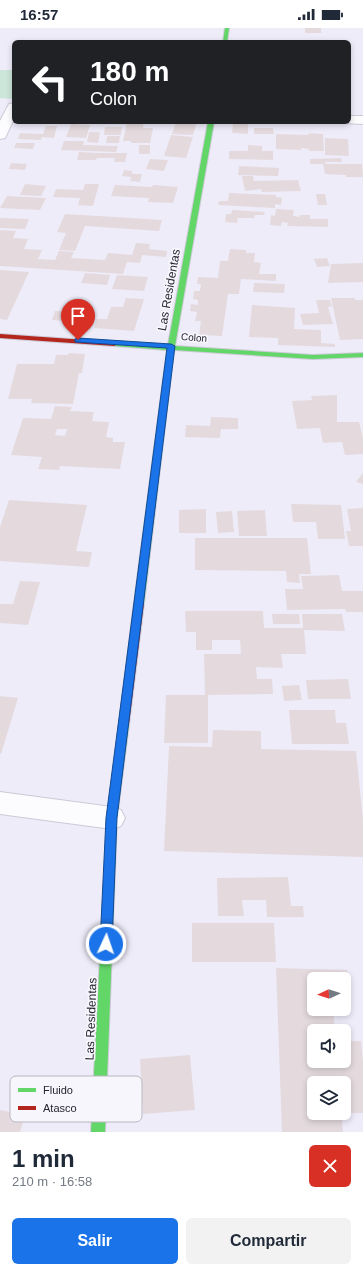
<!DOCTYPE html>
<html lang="es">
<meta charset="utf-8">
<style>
body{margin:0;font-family:Helvetica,sans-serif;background:#f2f2f3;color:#1f2937;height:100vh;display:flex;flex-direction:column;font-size:15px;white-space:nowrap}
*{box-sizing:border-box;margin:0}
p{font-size:13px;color:#747a83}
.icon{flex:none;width:22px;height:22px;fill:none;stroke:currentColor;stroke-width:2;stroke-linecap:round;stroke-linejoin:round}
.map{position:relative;height:1104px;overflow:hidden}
.side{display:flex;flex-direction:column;background:#fff;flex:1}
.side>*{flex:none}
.guide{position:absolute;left:12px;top:12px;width:339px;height:84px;border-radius:6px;box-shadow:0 2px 6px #0003;background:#202124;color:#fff;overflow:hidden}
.needle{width:26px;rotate:266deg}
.controls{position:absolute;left:307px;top:944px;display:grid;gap:8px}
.controls a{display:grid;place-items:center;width:44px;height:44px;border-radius:6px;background:#fff;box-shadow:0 2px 6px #0003;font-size:20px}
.pin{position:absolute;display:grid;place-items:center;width:34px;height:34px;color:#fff;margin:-41px -17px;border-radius:50% 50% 50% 0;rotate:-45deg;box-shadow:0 0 4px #0007}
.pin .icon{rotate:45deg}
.me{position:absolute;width:44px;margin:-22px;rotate:3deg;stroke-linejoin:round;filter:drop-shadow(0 0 3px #0008)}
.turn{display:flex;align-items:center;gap:14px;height:84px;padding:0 12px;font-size:18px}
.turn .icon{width:52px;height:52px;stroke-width:2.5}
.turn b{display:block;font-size:28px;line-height:34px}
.round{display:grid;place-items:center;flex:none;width:42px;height:42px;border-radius:6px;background:#f2f2f3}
.head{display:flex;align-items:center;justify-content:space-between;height:68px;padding:0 12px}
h1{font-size:24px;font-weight:600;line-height:30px}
.primary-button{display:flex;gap:8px;margin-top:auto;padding:8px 12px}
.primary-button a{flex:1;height:46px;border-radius:6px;background:#1a73e8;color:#fff;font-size:16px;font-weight:600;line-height:46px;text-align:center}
.primary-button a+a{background:#f2f2f3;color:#1f2937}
.status{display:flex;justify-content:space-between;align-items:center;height:28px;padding:0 20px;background:#fff;direction:ltr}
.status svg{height:11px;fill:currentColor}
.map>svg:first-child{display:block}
.green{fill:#cce6d9}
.building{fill:#e4dade;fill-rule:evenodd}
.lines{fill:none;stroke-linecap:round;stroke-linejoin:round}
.street-casing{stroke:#cccad6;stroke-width:2}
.fast-casing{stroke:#cccad6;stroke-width:2}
.jam-casing{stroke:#cccad6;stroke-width:2}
.street{fill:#fcfcfe;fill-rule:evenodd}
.fast{fill:#63d668;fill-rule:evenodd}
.jam{fill:#b3261e;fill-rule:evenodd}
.route{fill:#1a73e8;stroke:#114b97}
.labels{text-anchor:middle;stroke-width:3.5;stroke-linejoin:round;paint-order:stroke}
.far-street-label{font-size:10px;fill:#262530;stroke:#f7f6fc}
.street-label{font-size:12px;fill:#262530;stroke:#f7f6fc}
.key{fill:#f7f6fc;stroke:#b8b7bf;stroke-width:1}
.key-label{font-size:11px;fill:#262530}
</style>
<div class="status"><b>16:57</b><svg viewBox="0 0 49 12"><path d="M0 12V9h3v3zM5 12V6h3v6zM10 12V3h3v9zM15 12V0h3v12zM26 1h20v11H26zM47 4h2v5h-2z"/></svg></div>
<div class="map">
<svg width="363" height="1104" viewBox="0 0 363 1104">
<rect width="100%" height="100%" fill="#eeecf9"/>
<path class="green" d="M0,42H14V71L0,70Z"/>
<g class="building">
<rect x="305" y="0" width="16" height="5"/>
<path d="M127,94H144L143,100H153L150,115H131V113H123Z"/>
<path d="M176,94H197L193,107L172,106Z"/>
<path d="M71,96L90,97L86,110L66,109Z"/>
<path d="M233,96H248V106L232,105Z"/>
<path d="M46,98H57L54,110L42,109L41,112L18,111L20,105L43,106Z"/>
<path d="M105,99H122L121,107H104Z"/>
<path d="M254,100H273L274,106H254Z"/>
<path d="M89,104H100L98,115L87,114Z"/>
<path d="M308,105L323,106L324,123H309V121L301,120V122L276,121V106L309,107Z"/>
<path d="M171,107L193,109L186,130L164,128Z"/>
<path d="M107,108H120L119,115H106Z"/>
<path d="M325,110L348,111L349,128L325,127Z"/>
<path d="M64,113H84L83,117L118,118L116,124L61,122Z"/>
<path d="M16,115H35L33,121L14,120Z"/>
<rect x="139" y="117" width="11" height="9"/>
<path d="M248,117L262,118V123H273V132L229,131V123H248Z"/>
<path d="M79,124L98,125H127L125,134H114L115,130H97L96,132H77Z"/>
<path d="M341,130L342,134H325L326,136H362L363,149H346V147L325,146L323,136H310V131Z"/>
<path d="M150,131L168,132L164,143L146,141Z"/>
<path d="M11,135L27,136L25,142L9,141Z"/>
<path d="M239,138L279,140L278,148L238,147Z"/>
<path d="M124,142L132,143V146H142L140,154L130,153L131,149L122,148Z"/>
<path d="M242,148H253L254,153L298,152L301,163L262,164L261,161L245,163Z"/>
<path d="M25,156L46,158L41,168L20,167Z"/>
<path d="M85,156H99L93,178L78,177L80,170L53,169L56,161L83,162Z"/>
<path d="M115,157L152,159L153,157L178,159L173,175L148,174L149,170L111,168Z"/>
<path d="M229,165L276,167V169L282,170L281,177L275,176V180L218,177L219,173H228Z"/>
<path d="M316,166H325L327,177H318Z"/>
<path d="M7,168L46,170L40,182L0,180Z"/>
<path d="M276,181L294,182L293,188L300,189V187H310V191H328V199L287,198L288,195L282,194L281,198L270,197L271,187L275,188Z"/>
<path d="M232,182L265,184L264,187H255L254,190H238L237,195L225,194L226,186H231Z"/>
<path d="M65,186L132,190L162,192L159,203L85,198L75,223L59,222L66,205L57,204Z"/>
<path d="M0,190L29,191L25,201L0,200Z"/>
<path d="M0,202L16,203L13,210L28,211L24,221L42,222L38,231L55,232L59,223L74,224L71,230L105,232L108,225L132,227L136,215L150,216L149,221L167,223L166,229L142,227L140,235L127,234L123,246L0,238Z"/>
<path d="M230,221L246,222V225H255L254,234L261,235L259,246H276V253L241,251L239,266H228L222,308L199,307L201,293H195L197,284L190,283L191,276L198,277V272L193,271L194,263H200L201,256H197L198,249L218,250L220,233H228Z"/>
<path d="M327,230L330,238L317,239L314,231Z"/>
<path d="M363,235V254L328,255L331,236Z"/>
<path d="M0,242L29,244L7,292L0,291Z"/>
<path d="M85,245L110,247L107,257L81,255Z"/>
<path d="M117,247L148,249L144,263L112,261Z"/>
<path d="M254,255L285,256L284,265L253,264Z"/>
<path d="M126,270L144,271L134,303L94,300L97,291H107L111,279H123Z"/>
<path d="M331,270H355V272H363V311L340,312Z"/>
<path d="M316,272H330L332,278L328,279L333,296L303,297L300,286L319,285Z"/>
<path d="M252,277L295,280L294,301L321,302V315L335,316V319L278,317V310L249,309Z"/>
<path d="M55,283L83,284L80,294L52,292Z"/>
<path d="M69,325L85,326L82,345H79L73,376L31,375L32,371H8L17,336H54L56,327H68Z"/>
<path d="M337,367V394H359L363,410V426L345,427L342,414L323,415L320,400L297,401L292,373L312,372L311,368Z"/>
<path d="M55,378L72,379L70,383L94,384L92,393L109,394L106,409L113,410V414H125L120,441L60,438L59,442L38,441L42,429L11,427L23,390L51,391ZM57,401H67L65,408L55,407Z"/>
<path d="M211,389L238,390V401H221L220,410L185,409L186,397L210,398Z"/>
<path d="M363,445V456L356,454Z"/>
<path d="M9,472L87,477L76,523L92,524L89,539L0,533V499Z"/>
<path d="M291,476L341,477L345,511H318L316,494H293Z"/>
<path d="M363,480V518H349L346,503H351L347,481Z"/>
<path d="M206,481V505H179V482Z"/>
<path d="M265,482L267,508H239L237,483Z"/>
<path d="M232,483L234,504L218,505L216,484Z"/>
<path d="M195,510H307L311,546H299L300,555L287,554L286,543L195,542Z"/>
<path d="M339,547L342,563H363V584H346L345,581L287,582L285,561H303L301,548Z"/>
<path d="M20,553L40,554L28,597L0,595V576H13Z"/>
<path d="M185,583H263L264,600H303L302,586H342L345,603L304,602L306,626H281L283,640L256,639L257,651H272L273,666L205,667L204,626H241L240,612H212V622H196V604H186Z"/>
<path d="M272,586H299L300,596H273Z"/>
<path d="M348,651L351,671H308L306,652Z"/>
<path d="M299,657L302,672L284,673L282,658Z"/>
<path d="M166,667H208V715H164Z"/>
<path d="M0,668L18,670L1,726H0Z"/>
<path d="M289,682H335L336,695H346L349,716H292Z"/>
<path d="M213,702L261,703V721L356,723L363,792V829L164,823L169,718L212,719Z"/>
<path d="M288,849L291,878H303L304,889H267L266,872H242L244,888H218L217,850Z"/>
<path d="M192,895H274L276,934H192Z"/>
<path d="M276,940L347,942L350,975H344V951H314V981H333L335,1003H314V1033H344V1013H361L363,1035V1085H344V1055H314V1085H341L343,1104H282Z"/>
<path d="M190,1027L195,1082L143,1086L140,1031Z"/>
<path d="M0,1082L25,1087L20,1104H0Z"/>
</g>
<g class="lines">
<defs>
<g id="street">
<path d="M14,75V91L5,110L0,111V93L9,76Z"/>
<path d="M349,88H363V96L344,95L349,94Z"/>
<path d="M0,764L112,779L121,782L125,790L121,798L112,801L0,786Z"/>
</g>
<g id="fast">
<path d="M225,0H229L227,14H223Z"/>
<path d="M208,94H214L175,318L313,327L363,325V329L313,331L174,322L144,575L139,578L134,575L167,322L114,318L110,316L114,314L168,317Z"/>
<path d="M124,692L128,693L129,696L117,790L105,1104H91L107,790L119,696L120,693Z"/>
</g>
<g id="jam">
<path d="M0,306L114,314L118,316L114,318L0,310Z"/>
<path d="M139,572L144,575L129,696L128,699L124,700L120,699L119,696L134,575Z"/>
</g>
</defs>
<use href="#street" class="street-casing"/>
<use href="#fast" class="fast-casing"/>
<use href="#jam" class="jam-casing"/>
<use href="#street" class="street"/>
<use href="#fast" class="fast"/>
<use href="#jam" class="jam"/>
</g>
<path class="route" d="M78,310L171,316L175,318L117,790L112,916L111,920L106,921L102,920L100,916L106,790L167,320L75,314V311Z"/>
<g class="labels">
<g class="far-street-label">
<text transform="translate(194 309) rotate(4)" y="4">Colon</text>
</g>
<g class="street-label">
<text transform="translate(169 262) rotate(-80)" y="4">Las Residentas</text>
<text transform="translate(91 991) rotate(-88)" y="4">Las Residentas</text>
</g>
</g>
<rect x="10" y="1048" width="132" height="46" rx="6" class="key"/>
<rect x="18" y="1060" width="18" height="4" fill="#63d668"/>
<rect x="18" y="1078" width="18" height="4" fill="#b3261e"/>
<g class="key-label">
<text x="43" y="1066">Fluido</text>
<text x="43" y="1084">Atasco</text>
</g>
</svg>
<div class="controls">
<a><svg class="needle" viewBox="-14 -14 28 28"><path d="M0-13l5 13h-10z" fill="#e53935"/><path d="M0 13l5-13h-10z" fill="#747a83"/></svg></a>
<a><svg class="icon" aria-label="sound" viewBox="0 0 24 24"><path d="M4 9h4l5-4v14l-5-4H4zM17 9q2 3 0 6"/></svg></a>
<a><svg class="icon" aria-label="layers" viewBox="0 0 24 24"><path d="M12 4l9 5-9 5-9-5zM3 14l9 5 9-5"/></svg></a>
</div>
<div class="pin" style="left:78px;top:312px;background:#d93025"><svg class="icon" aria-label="arrive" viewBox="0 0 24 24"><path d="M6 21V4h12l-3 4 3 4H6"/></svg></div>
<svg class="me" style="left:106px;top:916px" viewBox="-20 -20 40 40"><circle r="17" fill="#1a73e8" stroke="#fff" stroke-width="3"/><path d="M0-11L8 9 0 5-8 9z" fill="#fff"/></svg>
<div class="guide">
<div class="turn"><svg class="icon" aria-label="left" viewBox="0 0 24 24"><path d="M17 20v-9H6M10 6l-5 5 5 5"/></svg><div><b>180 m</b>Colon</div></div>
</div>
</div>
<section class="side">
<div class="head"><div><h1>1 min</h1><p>210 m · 16:58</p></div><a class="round" style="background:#d93025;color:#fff"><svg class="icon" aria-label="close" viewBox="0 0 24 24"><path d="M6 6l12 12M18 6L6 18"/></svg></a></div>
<div class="primary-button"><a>Salir</a><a>Compartir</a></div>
</section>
